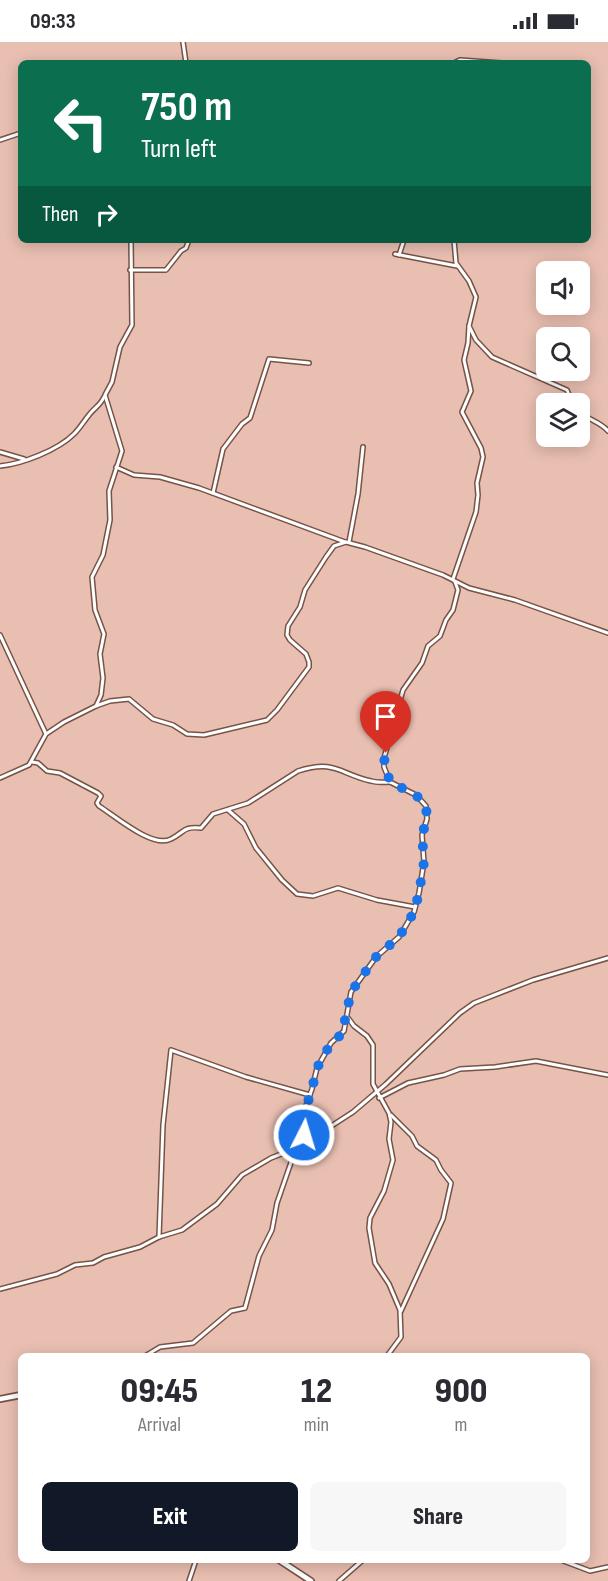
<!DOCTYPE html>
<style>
body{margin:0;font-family:"Sofia Sans Condensed",sans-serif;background:#f7f7f7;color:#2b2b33;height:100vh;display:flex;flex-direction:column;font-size:22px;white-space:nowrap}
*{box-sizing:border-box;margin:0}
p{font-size:20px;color:#7c7c81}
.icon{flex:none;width:33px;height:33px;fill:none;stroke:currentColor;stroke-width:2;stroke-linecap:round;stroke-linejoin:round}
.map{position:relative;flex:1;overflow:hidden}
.side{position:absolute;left:18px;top:1311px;width:572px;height:210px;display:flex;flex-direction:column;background:#fff;border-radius:9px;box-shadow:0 3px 15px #0003}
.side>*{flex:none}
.hud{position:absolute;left:18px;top:18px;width:573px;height:183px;border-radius:9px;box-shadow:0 3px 15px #0003;background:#0b6e4f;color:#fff;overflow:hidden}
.controls{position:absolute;left:536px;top:219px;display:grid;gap:12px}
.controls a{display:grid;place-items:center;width:54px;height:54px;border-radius:9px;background:#fff;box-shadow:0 3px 15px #0003;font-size:30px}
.pin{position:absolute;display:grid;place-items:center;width:51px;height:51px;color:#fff;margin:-62px -26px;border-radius:50% 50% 50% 0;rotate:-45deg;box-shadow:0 0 6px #0007}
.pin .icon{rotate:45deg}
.me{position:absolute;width:66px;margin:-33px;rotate:5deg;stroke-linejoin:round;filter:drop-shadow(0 0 4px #0008)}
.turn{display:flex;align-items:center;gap:21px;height:126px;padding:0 24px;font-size:27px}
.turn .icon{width:78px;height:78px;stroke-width:2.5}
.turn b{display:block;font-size:42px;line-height:51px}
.then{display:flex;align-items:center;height:57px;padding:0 24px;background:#0003;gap:12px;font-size:22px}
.eta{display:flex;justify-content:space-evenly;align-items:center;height:102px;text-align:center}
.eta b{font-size:36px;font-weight:800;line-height:42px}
.cta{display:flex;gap:12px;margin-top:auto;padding:12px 24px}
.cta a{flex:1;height:69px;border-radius:9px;background:#111827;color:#fff;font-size:24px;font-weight:800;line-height:69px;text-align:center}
.cta a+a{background:#f7f7f7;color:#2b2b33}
.status{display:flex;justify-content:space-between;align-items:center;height:42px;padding:0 30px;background:#fff;direction:ltr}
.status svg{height:16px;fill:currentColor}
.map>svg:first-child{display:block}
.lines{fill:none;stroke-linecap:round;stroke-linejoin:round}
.street-casing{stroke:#775347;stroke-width:6}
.secondary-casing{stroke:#775347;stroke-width:8}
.street{stroke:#fff;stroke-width:3}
.secondary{stroke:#fff;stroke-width:4.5}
.route{stroke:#1a73e8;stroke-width:10;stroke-dasharray:0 18}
</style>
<div class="status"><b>09:33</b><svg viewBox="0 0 49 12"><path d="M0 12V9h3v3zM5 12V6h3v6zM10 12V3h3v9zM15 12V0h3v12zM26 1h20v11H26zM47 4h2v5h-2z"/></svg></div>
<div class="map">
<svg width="608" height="1539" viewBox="0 0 608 1539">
<rect width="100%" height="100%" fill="#e9bfb1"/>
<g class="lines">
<defs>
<g id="street">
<path d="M183,0L186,21"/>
<path d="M454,21L460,18L502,21"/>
<path d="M0,98L21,91"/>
<path d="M395,212L457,224"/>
<path d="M399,213L404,198"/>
<path d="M130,228H166L181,209L186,206L189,198"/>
<path d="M469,284L476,298L492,315L567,348L573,362"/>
<path d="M579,369C588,378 601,380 608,389"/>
<path d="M0,410L24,417"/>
<path d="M0,424C22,422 58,408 74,392C80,386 84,379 89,373C94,366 100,364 104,355"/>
<path d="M116,425L134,433L160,435L199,446L345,500"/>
<path d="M213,451L223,407L242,382L250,376L269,317L309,321"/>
<path d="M349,500L358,452L363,405"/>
<path d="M453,537L476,470L478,453L477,441L483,415L481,406L462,370L471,349L464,318L468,301L469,284L476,255L469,239L456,221L454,198"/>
<path d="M0,593L46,692"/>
<path d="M96,664L110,659L129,657L153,677L173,683L187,692L204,693L267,678L277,668L309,625V620L306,612L290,598L287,593L288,584L300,565L305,548L326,515L334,504L346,500L365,505L443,533L469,546L515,558L608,591"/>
<path d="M32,720L38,721L47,729L60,731L98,751L101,754L97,761L99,764C115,774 153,807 171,797C185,790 183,784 201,786L213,772L248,761L298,729C336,717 339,732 371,739C377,741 383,740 390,740"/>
<path d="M0,736L29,723L46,692L64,680L96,664L101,653L103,636L100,612L104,592L95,568L92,535L103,513L110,478L109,449L122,409L105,353L112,340L120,305L132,283L131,198"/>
<path d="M228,768L244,782L256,806L282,838L297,852L313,854L338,846L377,858L415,865"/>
<path d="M348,976L354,984L367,994L373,1003V1042L389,1071L391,1080L389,1097L393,1118L384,1149L370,1176L369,1186L375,1221L389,1242L400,1268L401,1295L387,1314"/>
<path d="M379,1056L408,1041L444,1033L460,1027L495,1025L536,1019L608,1033"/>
<path d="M391,1073L412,1094L417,1104L436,1118L441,1128L451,1141L443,1177L401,1269"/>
<path d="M299,1103L304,1093L303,1072L312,1047L317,1026L331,1001L344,989L351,950L376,915L399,895L414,870L419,851L424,820L422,793L427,777L426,764L416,753L390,740L384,725V716L403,648L422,621L428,604L440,594L446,578L453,568L458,548L455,540"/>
<path d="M159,1195L163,1083L171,1008L246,1035L310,1053"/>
<path d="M0,1247L57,1232L75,1223L93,1221L104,1215L140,1205L159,1195L182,1188L217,1162L242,1133L271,1116L299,1105L353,1070L386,1042L460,971L474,961L533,938L608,916"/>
<path d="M145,1314L160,1305L193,1301L231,1269L245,1266L259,1214L272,1188L277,1161L296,1106"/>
<path d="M561,1518L590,1529L608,1525"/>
<path d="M189,1539L196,1518"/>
<path d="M339,1539L363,1518"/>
</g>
<g id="secondary">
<path d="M0,1357L21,1353"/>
<path d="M279,1518L311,1539"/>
</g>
</defs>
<use href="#street" class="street-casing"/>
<use href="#secondary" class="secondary-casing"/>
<use href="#street" class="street"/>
<use href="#secondary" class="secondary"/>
</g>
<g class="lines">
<path class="route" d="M304,1093L303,1075L312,1047L317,1026L331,1001L342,992L351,950L376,915L399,895L414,870L419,851L424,820L422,793L427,777L426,764L416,753L390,740L384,720L386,711"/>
</g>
</svg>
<div class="controls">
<a><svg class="icon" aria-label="sound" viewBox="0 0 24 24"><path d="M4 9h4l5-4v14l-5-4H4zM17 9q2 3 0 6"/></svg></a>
<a><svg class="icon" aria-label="search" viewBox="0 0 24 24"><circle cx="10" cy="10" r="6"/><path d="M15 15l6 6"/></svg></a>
<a><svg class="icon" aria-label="layers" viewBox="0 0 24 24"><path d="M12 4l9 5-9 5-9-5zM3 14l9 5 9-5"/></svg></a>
</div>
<div class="pin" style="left:386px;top:711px;background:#d93025"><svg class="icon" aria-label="arrive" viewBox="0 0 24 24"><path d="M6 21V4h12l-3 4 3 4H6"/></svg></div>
<svg class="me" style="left:304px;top:1093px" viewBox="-20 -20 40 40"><circle r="17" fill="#1a73e8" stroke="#fff" stroke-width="3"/><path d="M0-11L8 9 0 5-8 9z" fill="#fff"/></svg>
<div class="hud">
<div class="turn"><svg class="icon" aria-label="left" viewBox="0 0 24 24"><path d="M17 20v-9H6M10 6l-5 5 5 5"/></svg><div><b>750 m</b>Turn left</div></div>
<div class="then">Then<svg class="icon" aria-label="right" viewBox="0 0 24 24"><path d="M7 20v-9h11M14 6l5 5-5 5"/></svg></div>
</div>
<section class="side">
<div class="eta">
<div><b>09:45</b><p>Arrival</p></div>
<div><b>12</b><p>min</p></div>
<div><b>900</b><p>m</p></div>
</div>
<div class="cta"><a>Exit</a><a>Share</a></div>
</section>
</div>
